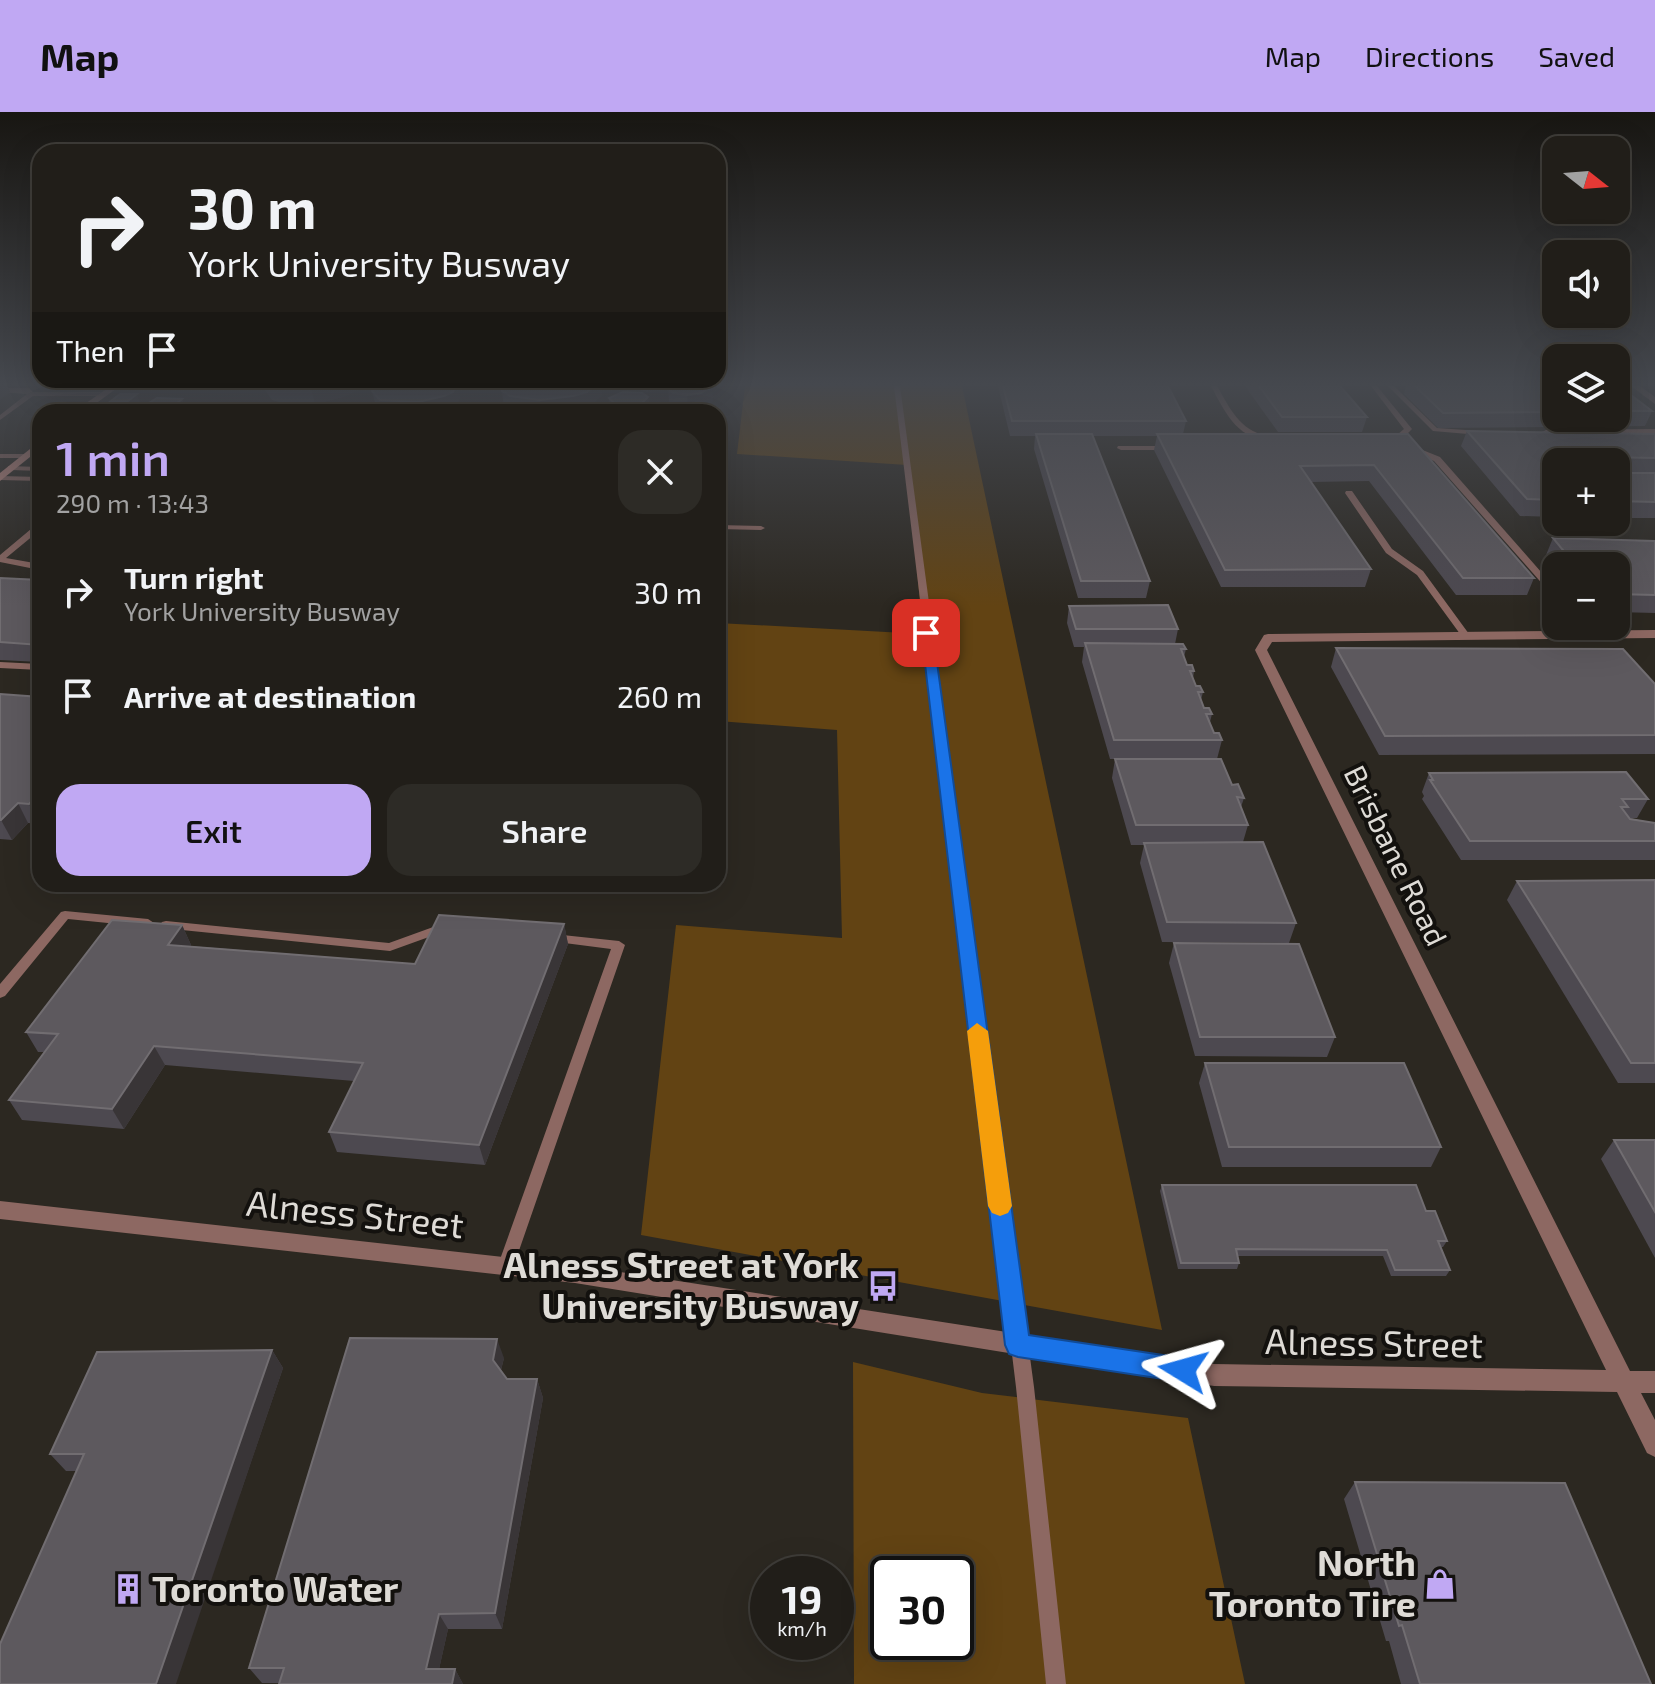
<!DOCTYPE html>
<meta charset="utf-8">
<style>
body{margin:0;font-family:"Exo 2",sans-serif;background:#2d2b26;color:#f1f3f6;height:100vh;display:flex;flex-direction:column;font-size:30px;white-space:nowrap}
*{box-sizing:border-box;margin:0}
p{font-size:26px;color:#a2a2a2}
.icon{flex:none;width:44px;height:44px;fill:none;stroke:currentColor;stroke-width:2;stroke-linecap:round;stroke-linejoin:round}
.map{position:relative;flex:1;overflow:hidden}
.side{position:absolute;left:32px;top:292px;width:694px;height:488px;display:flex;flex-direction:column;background:#211e19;border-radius:24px;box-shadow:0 8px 32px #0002,0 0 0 2px #3e3c38}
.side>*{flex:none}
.hud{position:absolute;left:32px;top:32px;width:694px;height:244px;border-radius:24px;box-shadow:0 8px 32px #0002,0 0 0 2px #3e3c38;background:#211e19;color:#f1f3f6;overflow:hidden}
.needle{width:52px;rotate:107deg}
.fabs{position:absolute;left:1542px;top:24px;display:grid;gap:16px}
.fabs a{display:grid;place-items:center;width:88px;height:88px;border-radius:16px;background:#211e19;box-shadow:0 8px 32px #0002,0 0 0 2px #3e3c38;font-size:40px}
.speed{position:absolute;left:750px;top:1444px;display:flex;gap:16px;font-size:40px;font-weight:700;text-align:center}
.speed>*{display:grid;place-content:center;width:104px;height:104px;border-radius:50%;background:#211e19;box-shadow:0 8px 32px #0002,0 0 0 2px #3e3c38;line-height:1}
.speed small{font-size:20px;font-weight:400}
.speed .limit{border:4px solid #111;border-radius:12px;background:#fff;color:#111}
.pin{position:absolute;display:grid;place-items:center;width:68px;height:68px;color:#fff;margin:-34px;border-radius:16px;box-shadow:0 4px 12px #0006}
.me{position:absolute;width:88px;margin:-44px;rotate:278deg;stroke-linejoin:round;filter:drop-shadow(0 0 6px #0008)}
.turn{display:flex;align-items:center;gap:28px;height:168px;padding:0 24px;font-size:36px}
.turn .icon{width:104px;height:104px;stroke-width:2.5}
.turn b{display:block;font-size:56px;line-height:68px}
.then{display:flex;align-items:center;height:76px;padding:0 24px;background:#0003;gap:16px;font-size:30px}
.round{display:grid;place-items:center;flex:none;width:84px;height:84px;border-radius:24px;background:#2d2b26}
.summary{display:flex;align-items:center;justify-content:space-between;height:136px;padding:0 24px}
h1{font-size:48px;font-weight:600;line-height:60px;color:#c0a8f3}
.action{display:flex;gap:16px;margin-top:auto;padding:16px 24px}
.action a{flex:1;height:92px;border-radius:24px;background:#c0a8f3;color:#111;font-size:32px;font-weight:600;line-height:92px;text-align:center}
.action a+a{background:#2d2b26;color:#f1f3f6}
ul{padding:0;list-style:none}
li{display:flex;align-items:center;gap:24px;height:104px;padding:0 24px}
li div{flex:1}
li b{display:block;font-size:30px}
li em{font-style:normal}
header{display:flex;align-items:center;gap:48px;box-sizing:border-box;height:112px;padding:0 40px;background:#c0a8f3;color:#111}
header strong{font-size:38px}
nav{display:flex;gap:44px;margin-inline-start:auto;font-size:28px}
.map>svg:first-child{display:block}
.green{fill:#624313;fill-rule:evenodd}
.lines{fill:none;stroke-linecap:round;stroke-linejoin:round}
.lane{fill:#8d6862;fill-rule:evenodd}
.street{fill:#8d6862;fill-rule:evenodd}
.secondary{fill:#c68c83;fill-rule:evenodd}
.wall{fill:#4d4950}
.shaded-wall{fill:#393537}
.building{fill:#5d595e;stroke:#716d71;stroke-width:2}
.route{fill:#1a73e8;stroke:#114b97;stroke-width:2}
.slow{fill:#f59e0b}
.labels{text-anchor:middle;stroke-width:8;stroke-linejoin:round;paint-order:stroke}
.street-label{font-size:30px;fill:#dedbd6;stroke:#13110e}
.near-street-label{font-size:36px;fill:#dedbd6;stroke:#13110e}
.near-poi-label{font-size:36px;font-weight:bold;fill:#dedbd6;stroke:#13110e;text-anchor:end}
</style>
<header>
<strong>Map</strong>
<nav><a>Map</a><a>Directions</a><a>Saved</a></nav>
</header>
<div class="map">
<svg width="1655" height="1572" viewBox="0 0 1655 1572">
<rect width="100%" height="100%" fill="#2c2821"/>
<g class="green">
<path d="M745,274H962L1162,1218L641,1123L676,813L842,826L837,618L718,609V511L923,522L907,353L737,342Z"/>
<path d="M853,1250L982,1281L1188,1306L1245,1572H854ZM888,1462H956V1530H888Z"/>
</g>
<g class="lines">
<g class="lane">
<path d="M894,274H900L1034,1275L1066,1572H1046L1016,1275Z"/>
<path d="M1211,274H1217C1230,296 1239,318 1267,324V328C1236,326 1224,298 1211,274Z"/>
<path d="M1371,274H1377L1412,317L1402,327H1390L1386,325L1397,323L1404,317Z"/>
<path d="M1388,274H1394L1437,316L1480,319L1484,321L1480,323L1433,319Z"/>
<path d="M0,276H29L33,280H100L103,282L100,284H33L0,308V303L27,282L0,280Z"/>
<path d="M1655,317V321L1546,322L1542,320L1546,318Z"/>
<path d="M1404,333H1410L1440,345L1556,477V485L1553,484L1434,349L1404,337Z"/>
<path d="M1118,334H1168L1172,336L1168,338H1121L1117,336Z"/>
<path d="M0,342H26L30,344L26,346H0Z"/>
<path d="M718,349L728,355L722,406L718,408L720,356L718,354Z"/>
<path d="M8,354L40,355V359L11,358H8Z"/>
<path d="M0,364L40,365V369L0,368Z"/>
<path d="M1346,379H1352L1392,437L1423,459L1469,522V526H1463L1417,463L1386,441L1345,381Z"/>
<path d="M37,412H40V418L6,446L40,452V458L0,450V443Z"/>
<path d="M718,413L761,414L765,416L761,418L718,417Z"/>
<path d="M0,550L40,552V558L0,556Z"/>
<path d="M65,799L148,807L154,811L148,815L68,807L5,884L0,886V872L61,800Z"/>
<path d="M166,809L389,831L447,810L453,814L451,817L390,839L162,816L160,813L162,810Z"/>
<path d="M553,822L619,829L625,833L514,1153L512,1158L506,1160L500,1158L498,1153L611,837L549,829L547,826Z"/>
</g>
<g class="street">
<path d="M1631,274H1640L1655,285V292Z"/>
<path d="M1655,518V526L1272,530L1267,538L1630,1259H1655V1281H1641L1655,1308V1345L1647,1341L1617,1280L1214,1274L575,1171L0,1107V1089L575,1153L1214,1252L1606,1258L1255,538L1264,523L1268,522Z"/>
</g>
<g class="secondary">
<path d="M111,274H120L84,300H73Z"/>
<path d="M40,329V337L0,369V361Z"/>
</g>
</g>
<g class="wall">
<path d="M263,274H363L346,284L315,292L283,291L272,288L265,278Z"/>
<path d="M501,274L602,283L589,295L575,299L522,300L513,299L504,294Z"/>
<path d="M627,274H711L713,289L702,296L672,293L669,289L668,276L665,278L648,280L628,275Z"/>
<path d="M998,274H1168L1186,309L1183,322H1408L1534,466L1527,483H1456L1369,369L1311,370L1371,457L1365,475H1221L1154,338L1157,324H1093L1150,469L1146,486H1078L1034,337L1035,324H1010Z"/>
<path d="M1245,274H1340L1367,305L1362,320H1278Z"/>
<path d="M1406,274H1556V306H1616V274L1652,299L1645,314L1438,316L1404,282Z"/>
<path d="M372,279L460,285L456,295L445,300H382L376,294Z"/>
<path d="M120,282L142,297L138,300H115L111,289Z"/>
<path d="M648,285L650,300H611L609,286Z"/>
<path d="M182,287L186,300H152L149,291Z"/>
<path d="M1467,319L1655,322V406H1616V350H1556V405L1520,404L1461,334Z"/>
<path d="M1553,426L1655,429V501L1616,500V454H1556V456L1546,443Z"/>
<path d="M0,466L40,468V550L0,548Z"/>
<path d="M1069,494L1178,517L1175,532L1186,537L1184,545L1187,553L1194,559L1193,567L1196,574L1203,580L1201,588L1204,596L1212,602L1210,610L1214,621L1222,628L1217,647L1232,673L1244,686L1241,695L1248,713L1243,730L1296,811L1289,831L1162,830L1140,751L1144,733H1131L1112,666L1115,647H1110L1082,550L1084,535H1074L1067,511Z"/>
<path d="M1336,536L1655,572V642L1379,643L1331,555Z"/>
<path d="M0,582L40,585V711L39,712L28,711L12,728L0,727Z"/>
<path d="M1429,661L1648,687L1637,706H1629L1655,711V748H1461L1422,687L1424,684L1422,680Z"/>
<path d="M1655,768V971H1618L1507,788L1517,769Z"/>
<path d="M564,812L568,832L485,1053L337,1040L329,1020L354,969L165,953L124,1017L22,1008L9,988L45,940H38L26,920L182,813L191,833L190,834L415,852Z"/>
<path d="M1174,831L1335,925L1327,945L1195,944L1169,851Z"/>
<path d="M1205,951L1441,1035L1431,1055H1222L1199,971Z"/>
<path d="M1614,1028H1655V1146L1601,1047Z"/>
<path d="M1162,1073L1426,1099L1447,1129L1443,1135H1441L1450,1158L1446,1164H1391L1383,1144H1237L1239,1151L1237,1157H1178L1160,1079Z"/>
<path d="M272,1238L283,1256L240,1382L77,1359H66L50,1342Z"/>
<path d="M504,1246L501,1258L507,1267H537L543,1286L502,1517H448L439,1557H455L463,1572L262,1571L249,1556Z"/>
<path d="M1355,1370L1651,1572H1401L1389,1529H1386L1344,1387Z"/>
</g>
<g class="shaded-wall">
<path d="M0,274H7L10,280L0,288Z"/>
<path d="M325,274H363L346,284L315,292L311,277Z"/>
<path d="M456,274H458L460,285L456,295L445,300H420L418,290Z"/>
<path d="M594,274H601L602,283L589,295L569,300H542L540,288Z"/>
<path d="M648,274H672H667L668,276L665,278L648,280Z"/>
<path d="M712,274L713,289L702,296L688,298L687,283Z"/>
<path d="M137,282L142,297L138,300H132L128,289Z"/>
<path d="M648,285L650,300H642L641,292Z"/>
<path d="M182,287L186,300H177L175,293Z"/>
<path d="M33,688L40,701L39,712L29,692Z"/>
<path d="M18,691L28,711L12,728L1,708Z"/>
<path d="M564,812L568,832L485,1053L479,1033Z"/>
<path d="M182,813L191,833L178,852L168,833Z"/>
<path d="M154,934L165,953L124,1017L112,997Z"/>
<path d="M497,1227L504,1246L499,1266L493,1248Z"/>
<path d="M272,1238L283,1256L176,1572H156Z"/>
<path d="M537,1267L543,1286L502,1517L495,1501Z"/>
<path d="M439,1502L448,1517L436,1571L426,1557Z"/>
<path d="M455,1557L463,1572H452Z"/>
</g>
<g class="building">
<path d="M269,274H325L311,277L279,276Z"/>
<path d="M380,274H456L453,280L444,284L418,290L380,288L372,279Z"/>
<path d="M501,274H594L587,280L573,284L540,288L510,284L502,279Z"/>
<path d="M667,274H712L701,281L687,283L673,281Z"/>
<path d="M1003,274H1168L1186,309H1012Z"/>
<path d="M1259,274H1340L1367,305H1282Z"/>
<path d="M1415,274H1556V300L1443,301Z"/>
<path d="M1616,274H1619L1652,299H1616Z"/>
<path d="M623,280L642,281L648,285L641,292H615L609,286Z"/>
<path d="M120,282H137L128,289H111Z"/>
<path d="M157,286L182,287L175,293L149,291Z"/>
<path d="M677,292L697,294L702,300H656L658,297Z"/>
<path d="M1467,319L1655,322V346L1548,344L1556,352V388L1527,387Z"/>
<path d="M1036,322H1092L1150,469H1081Z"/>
<path d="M1157,322H1408L1534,466H1463L1374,353L1300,354L1371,457L1225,458Z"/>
<path d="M1616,361H1655V390L1616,389Z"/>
<path d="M1553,426L1655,429V483L1616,482V454H1576Z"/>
<path d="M0,466L40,468V533L0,530Z"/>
<path d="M1168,493L1178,517H1076L1069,494Z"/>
<path d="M1085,531L1183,532L1186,537H1181L1187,553H1192L1194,559H1190L1196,574H1200L1203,580H1198L1204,596H1209L1212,602H1206L1214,621H1219L1222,628H1114Z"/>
<path d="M1336,536L1623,537L1655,572V623L1385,624Z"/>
<path d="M0,582L40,585V688H33L29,692L18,691L1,708H0Z"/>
<path d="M1115,647H1221L1232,673L1238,672L1244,686L1237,685L1248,713H1136Z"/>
<path d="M1626,660L1648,687H1622L1628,695H1621L1630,707L1655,711V729H1470L1430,668H1433L1429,661Z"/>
<path d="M1263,730L1296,811L1167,810L1144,731Z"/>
<path d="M1655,768V951H1631L1517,769Z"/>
<path d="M439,803L564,812L479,1033L329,1020L363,951L154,934L112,997L9,988L58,922L26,920L112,808L182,813L168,833L415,852Z"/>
<path d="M1174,831L1299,832L1335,925H1200Z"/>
<path d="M1205,951H1404L1441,1035H1229Z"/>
<path d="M1614,1028H1655V1100Z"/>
<path d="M1162,1073H1416L1426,1099H1435L1447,1129H1438L1450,1158H1395L1387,1138L1236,1137L1239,1151H1181Z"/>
<path d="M350,1226L497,1227L493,1248L507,1267H537L495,1501L439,1502L426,1557H455L452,1572H279L284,1556H249Z"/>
<path d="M272,1238L156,1572H0V1532L84,1342H50L97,1240Z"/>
<path d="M1355,1370L1565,1371L1651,1572H1420L1402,1513L1399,1514Z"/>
</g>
<linearGradient id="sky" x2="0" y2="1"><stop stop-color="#181612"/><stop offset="0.55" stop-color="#45484e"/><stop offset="1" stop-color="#45484e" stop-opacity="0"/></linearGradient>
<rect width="1655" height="494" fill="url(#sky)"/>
<path class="route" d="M921,518L933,521L1029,1223L1183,1246L1192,1249L1195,1258L1192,1267L1183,1270L1018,1245L1009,1242L1005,1233Z"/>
<path class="slow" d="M977,911L988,919L1012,1094L1008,1101L1000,1104L992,1101L988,1094L967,919Z"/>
<defs>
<symbol id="bus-bare" viewBox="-9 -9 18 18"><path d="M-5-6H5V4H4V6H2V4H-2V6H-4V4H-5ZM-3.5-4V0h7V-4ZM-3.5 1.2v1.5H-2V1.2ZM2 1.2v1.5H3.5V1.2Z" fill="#c0a8f3" stroke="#13110e" stroke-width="2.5" paint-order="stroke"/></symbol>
<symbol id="shop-bare" viewBox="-9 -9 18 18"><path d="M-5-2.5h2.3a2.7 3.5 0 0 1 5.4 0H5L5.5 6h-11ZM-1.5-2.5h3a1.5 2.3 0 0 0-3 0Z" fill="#c0a8f3" stroke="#13110e" stroke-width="2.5" paint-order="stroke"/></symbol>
<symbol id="building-bare" viewBox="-9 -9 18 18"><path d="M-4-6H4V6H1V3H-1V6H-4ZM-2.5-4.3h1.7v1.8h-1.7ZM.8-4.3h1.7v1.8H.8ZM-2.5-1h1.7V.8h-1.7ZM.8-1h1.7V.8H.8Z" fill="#c0a8f3" stroke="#13110e" stroke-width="2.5" paint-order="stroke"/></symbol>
</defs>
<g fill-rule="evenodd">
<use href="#bus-bare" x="861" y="1152" width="44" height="44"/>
<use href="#shop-bare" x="1418" y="1450" width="44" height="44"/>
<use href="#building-bare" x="106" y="1455" width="44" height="44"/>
</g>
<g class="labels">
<g class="street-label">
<text transform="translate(1395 744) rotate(64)" y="10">Brisbane Road</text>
</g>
<g class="near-street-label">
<text transform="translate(355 1102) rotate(6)" y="13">Alness Street</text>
<text transform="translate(1374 1231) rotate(1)" y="13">Alness Street</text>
</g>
<g class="near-poi-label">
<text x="859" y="1166">Alness Street at York<tspan x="859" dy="41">University Busway</tspan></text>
<text x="1416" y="1464">North<tspan x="1416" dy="41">Toronto Tire</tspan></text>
<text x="152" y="1490" text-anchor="start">Toronto Water</text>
</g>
</g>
</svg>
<div class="fabs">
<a><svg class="needle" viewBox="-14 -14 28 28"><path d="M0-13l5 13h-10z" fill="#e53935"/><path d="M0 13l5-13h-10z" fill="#a2a2a2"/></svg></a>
<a><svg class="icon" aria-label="sound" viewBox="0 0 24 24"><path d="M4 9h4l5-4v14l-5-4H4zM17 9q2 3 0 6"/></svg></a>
<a><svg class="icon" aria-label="layers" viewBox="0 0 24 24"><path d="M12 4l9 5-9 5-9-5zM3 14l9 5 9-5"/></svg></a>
<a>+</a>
<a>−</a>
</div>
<div class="speed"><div>19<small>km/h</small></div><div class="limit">30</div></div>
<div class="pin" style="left:926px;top:521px;background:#d93025"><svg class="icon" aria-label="arrive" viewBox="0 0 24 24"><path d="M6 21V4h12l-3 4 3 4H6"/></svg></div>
<svg class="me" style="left:1183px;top:1258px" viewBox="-20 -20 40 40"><path d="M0-17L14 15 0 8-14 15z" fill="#1a73e8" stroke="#fff" stroke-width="4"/></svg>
<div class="hud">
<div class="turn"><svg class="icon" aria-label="right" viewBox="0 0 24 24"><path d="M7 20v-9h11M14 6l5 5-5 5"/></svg><div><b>30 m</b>York University Busway</div></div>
<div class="then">Then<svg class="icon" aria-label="arrive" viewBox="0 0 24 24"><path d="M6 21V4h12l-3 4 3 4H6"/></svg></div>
</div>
<section class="side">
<div class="summary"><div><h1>1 min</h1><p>290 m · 13:43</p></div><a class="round"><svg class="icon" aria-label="close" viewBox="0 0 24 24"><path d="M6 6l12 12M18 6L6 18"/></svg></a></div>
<ul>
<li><svg class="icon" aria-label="right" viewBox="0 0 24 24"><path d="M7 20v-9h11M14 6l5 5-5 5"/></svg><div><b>Turn right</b><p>York University Busway</p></div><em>30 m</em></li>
<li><svg class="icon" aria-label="arrive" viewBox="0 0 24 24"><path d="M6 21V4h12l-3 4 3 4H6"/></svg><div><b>Arrive at destination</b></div><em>260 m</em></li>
</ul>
<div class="action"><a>Exit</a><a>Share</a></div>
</section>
</div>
